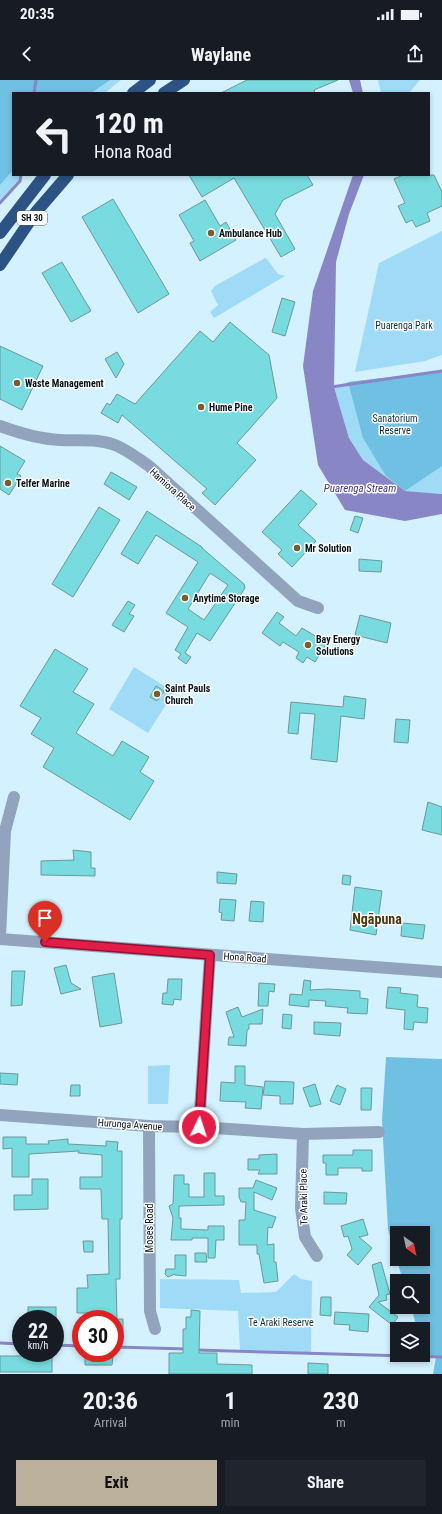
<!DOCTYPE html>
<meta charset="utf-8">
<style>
body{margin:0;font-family:"Roboto Condensed",sans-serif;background:#20242c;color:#f1f3f6;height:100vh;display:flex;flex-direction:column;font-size:15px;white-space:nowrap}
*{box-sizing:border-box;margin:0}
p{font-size:13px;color:#9ea1a6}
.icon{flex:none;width:22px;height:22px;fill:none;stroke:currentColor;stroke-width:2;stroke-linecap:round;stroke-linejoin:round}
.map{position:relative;height:1294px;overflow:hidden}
.details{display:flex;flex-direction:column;background:#171b24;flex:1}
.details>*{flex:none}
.banner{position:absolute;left:12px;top:12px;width:418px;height:84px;border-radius:0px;box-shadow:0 2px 6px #0003;background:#171b24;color:#f1f3f6;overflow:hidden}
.needle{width:26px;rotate:147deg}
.tools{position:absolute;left:390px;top:1146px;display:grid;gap:8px}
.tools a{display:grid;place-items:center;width:40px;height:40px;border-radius:0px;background:#171b24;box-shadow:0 2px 6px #0003;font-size:20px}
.speed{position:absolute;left:12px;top:1230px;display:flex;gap:8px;font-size:20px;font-weight:700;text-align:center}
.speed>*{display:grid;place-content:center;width:52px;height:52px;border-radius:50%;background:#171b24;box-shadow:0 2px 6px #0003;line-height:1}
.speed small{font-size:10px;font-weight:400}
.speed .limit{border:6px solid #d22;background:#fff;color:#111}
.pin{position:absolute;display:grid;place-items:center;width:34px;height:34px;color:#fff;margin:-41px -17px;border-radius:50% 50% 50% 0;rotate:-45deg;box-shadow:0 0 4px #0007}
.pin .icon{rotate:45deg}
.me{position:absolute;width:44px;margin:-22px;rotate:4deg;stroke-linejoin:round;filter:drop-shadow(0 0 3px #0008)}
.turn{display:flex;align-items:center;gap:14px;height:84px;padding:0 16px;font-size:18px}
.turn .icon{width:52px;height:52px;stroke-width:2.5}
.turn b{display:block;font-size:28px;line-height:34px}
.eta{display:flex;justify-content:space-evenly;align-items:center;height:68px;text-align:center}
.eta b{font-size:24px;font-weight:700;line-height:28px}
.button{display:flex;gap:8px;margin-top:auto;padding:8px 16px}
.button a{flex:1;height:46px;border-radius:0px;background:#bab09c;color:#111;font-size:16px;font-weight:700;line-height:46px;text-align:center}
.button a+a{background:#20242c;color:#f1f3f6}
.status{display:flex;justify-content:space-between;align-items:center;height:28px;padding:0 20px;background:#171b24;direction:ltr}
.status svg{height:11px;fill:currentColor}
header{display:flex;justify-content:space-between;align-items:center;height:52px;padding:0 16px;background:#171b24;font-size:18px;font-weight:700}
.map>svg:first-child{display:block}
.green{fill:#9fdbf6}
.forest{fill:#6fc0e2;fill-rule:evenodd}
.water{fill:#8886c5}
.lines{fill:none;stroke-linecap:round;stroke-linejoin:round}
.stream{stroke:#8886c5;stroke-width:3}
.building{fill:#78dbdf;stroke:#6d9899;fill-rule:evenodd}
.minor{stroke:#92a4bd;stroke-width:12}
.highway{stroke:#2d5284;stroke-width:12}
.route-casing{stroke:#92132f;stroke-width:10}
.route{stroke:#e11d48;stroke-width:7}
.poi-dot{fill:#765f2f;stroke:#fff;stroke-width:1.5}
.labels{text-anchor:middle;stroke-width:3;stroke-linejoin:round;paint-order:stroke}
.shield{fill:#fff;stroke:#515a5e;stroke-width:1}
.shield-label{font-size:9px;font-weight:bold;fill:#061319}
.poi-label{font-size:10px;font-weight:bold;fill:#061319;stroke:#fff;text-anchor:start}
.park-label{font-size:10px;fill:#0c3241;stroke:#fff}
.street-label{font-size:10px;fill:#061319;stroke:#fff}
.water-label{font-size:11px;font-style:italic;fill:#433a86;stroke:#fff}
.district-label{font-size:14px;font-weight:bold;fill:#48370f;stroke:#fff}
</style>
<div class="status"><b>20:35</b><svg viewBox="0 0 49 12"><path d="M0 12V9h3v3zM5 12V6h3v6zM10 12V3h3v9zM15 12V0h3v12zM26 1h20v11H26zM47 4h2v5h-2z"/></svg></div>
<header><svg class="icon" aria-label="back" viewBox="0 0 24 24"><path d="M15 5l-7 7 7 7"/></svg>Waylane<svg class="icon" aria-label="share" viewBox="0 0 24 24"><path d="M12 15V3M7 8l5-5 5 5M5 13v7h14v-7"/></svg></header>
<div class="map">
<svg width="442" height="1294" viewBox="0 0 442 1294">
<rect width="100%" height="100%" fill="#d3f1ff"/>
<g class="green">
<path d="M0,0H121L105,13H13V95H23L0,121Z"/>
<path d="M378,0H420L409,13H381Z"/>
<path d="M442,151V275L425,281L355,292L379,183Z"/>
<path d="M265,178L267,179L278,194L285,196L214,238L210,232L218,225L211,211L215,206Z"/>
<path d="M442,291V414L405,411L363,380L349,358L334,307L348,302Z"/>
<path d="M134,587L174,612L148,653L109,629Z"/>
<path d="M170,985L168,1024H148V986Z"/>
<path d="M294,1194L301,1199L312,1201L311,1273L240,1270L238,1231L160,1228V1199L239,1200L241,1213L276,1212Z"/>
</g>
<g class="forest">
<path d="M0,0H110L91,13H13V90L0,105Z"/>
<path d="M442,291V386L405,411L386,396L363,358L348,302Z"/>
<path d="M386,977L442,979V1294H433L436,1277L423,1273V1249H415L416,1245L411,1227H423V1201H403L388,1149L382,1040ZM397,1153H423V1179H397Z"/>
</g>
<g class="water">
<path d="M349,0H360L363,13H353Z"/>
<path d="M353,95H364L349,134L336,182L334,307L349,358L363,380L405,411L442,414V434L405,441L345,430L318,385L303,286L313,211Z"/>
</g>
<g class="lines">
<g class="stream">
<path d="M34,13L36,0"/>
<path d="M0,123L20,101L21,95"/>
<path d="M331,307L442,291"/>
<path d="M0,1263L21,1264"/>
<path d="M55,1265L81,1266"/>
<path d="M115,1267L187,1269"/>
<path d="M197,1270L442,1277"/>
</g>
</g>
<g class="building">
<path d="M247,0H338L314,10L315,13H221Z"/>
<path d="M189,95H307L313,105L283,120L275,134L295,169L281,177L234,98L202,117Z"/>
<path d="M403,95H434L442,112V126L427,133L430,141L416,147L412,140L406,143L398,126L405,123L394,99Z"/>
<path d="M113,119L169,214L138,233L82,137Z"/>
<path d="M205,120L220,146L226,142L236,160L200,181L190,163L194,161L179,135Z"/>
<path d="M62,182L91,231L71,242L42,193Z"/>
<path d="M282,218L295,222L285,256L272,252Z"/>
<path d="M230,242L269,275L277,318L237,363L256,380L215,425L202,413L207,409L122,335L118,343L101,333L107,323L110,325L117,314L135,324L200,251L213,262Z"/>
<path d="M0,266L43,286L22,330L0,319Z"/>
<path d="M117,272L124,284L116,298L105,279Z"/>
<path d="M0,366L25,381L17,394L21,396L9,415L0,409Z"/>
<path d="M111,392L137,407L129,420L104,404Z"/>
<path d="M301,410L317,424L298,445L316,461L292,487L278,474L282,470L262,452Z"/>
<path d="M99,427L120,440L73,517L52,504Z"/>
<path d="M147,431L202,467V468L244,504L245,508L210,561L197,553L185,573L191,577L186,584L178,578L181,574L175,570L188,547L166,533L198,482L156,455L138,484L121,474ZM210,493L228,505L204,540L188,529Z"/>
<path d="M355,436L363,438L358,453L350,450Z"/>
<path d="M359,479L382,481L381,492L359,491Z"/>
<path d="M128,521L135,525L129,534L134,536L124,552L112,545Z"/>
<path d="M277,532L284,537L279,543L296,556L302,548L327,563L315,582L307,577L303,583L296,578L299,572L283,562L280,566L262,553Z"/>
<path d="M360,535L391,543L387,563L355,555Z"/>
<path d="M55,569L88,589L73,612L94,624L76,653L113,676L122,661L149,677L140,692L154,701L130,740L43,687L54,668L31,654L41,638L20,626Z"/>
<path d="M156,606L164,611L157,621L150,617Z"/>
<path d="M344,616L366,619L364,639L341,636L337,682L311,679L315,634L300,633L298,654L288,653L291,622L343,627Z"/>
<path d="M396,639L410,640L408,663L394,662Z"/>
<path d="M428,722L442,727V755L422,750Z"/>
<path d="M73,770L91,772V788H95V796L41,795V781L74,780Z"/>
<path d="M217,792L237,794L236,804L217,803Z"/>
<path d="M343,795L351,796L350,805L342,804Z"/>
<path d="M355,807L382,811L376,855L350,850Z"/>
<path d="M220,819L236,820L234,841L221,840L222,833L219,832Z"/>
<path d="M251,821L264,822L263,842L249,841Z"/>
<path d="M402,843L425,845L423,859L401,856Z"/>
<path d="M66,885L71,903L81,909L61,914L54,888Z"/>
<path d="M12,891H25L22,925L11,926Z"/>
<path d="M114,893L122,943L100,947L92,897Z"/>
<path d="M168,899H182L181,920L174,919L173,925L162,924L163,913H167Z"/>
<path d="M304,900L311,901L310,910L328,909L360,911V918L368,919L367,934L347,933L348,928L325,926L326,921L309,920V927L289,925L290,914L302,915Z"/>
<path d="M259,903L275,904L274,912L269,911L268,926H258Z"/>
<path d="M388,907L401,908L400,913L418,915L417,927L428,928L427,943L414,942L413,950L404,949L405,930L386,928Z"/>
<path d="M238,927L242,937L263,929L262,944H249V949L247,950L246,966L228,965L229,957H234L226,932Z"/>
<path d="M283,934L292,935L291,949L282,948Z"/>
<path d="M314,942L341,943L340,956L314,954Z"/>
<path d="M235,986H245V1005L263,1007L261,1029L245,1028L246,1022L220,1021L221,1002L235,1003Z"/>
<path d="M0,993L18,994L17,1005L0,1004Z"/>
<path d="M265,1001L294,1002L293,1024H280V1016L263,1015Z"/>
<path d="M315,1004L321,1024L310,1027L303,1008Z"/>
<path d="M71,1005H80V1016H70Z"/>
<path d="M337,1005L346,1009L340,1025L330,1021Z"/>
<path d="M361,1008H372L371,1030H361Z"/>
<path d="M3,1057H26V1064H49L48,1061L68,1059V1064L106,1066V1061L118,1062L117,1071H122V1139H120V1199H116L117,1239H123V1250H115V1239H89V1233H77V1208H88L87,1195L109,1194L108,1139H102L101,1109H80V1097H102V1075L78,1073L79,1071L29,1074V1097H12V1068L3,1069Z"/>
<path d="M353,1070H372V1091H362V1088H338V1095H326V1083H323V1075H353Z"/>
<path d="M277,1074V1094H258L260,1090H248V1079H259V1075Z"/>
<path d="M204,1093H215V1116H224V1125L179,1126V1138H181V1149L208,1150V1146H224V1160H216L215,1178H208V1158H192V1160H171L173,1138L169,1126L173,1124L174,1095H184V1104H189V1117H204Z"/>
<path d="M32,1099H48V1129L14,1130V1115H32Z"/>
<path d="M256,1100L277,1108L272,1120L254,1112V1130L276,1137L272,1148L268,1147L267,1165L274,1164V1182H276L278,1201L264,1203L259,1174H257V1165H239V1140H245L246,1122H241L239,1117V1108H253Z"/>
<path d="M324,1112L347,1113L346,1124H324Z"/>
<path d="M363,1139L368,1155L359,1157L372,1168L358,1185L347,1175L352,1169L348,1156L344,1157L341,1146Z"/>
<path d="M83,1161H93V1172H84Z"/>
<path d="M195,1173H206L207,1182H195Z"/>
<path d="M175,1175H186V1196L175,1195V1194L168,1197L165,1194L166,1189H175Z"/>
<path d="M381,1182L390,1214L386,1215L387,1220L378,1222L398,1237L392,1245L369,1227L379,1215L372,1185Z"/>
<path d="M321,1217H331V1236L320,1235Z"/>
<rect x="28" y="1227" width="28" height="12"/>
<path d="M191,1230L200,1231L199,1273H217V1284L252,1285V1294H169V1273H183V1249H186V1237H191Z"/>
<path d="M335,1232L369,1234L368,1252L349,1250L350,1245L334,1244Z"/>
<path d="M85,1275L113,1276L112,1285H85Z"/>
<rect x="0" y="1276" width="52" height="16"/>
<path d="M308,1283L328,1284V1294H308Z"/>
</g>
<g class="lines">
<g class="minor">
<path d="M0,346C19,353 39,359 60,360C78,361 97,358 115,365C127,370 138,378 149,386L298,521L318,528"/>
<path d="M0,856L5,751L14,717"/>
<path d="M0,859L442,892"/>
<path d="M0,1035L149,1046L199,1047L303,1054L379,1052"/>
<path d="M149,1046L150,1231L155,1249"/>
<path d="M199,1047L210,875"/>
<path d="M303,1054L301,1128L305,1157L317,1176"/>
</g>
<g class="highway">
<path d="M133,13L150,0"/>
<path d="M164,13L184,0"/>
<path d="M0,153L45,95"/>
<path d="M0,185L36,132L68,95"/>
</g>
</g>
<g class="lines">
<defs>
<path id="route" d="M45,862L210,875L199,1047"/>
</defs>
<use href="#route" class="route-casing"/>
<use href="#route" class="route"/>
</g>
<g class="poi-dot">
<circle cx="211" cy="153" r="4"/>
<circle cx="17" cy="303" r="4"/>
<circle cx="201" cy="327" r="4"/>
<circle cx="8" cy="403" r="4"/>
<circle cx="297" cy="468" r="4"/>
<circle cx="185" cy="518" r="4"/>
<circle cx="308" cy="565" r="4"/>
<circle cx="157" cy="614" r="4"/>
</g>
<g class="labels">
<rect class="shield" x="17" y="131" width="30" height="14" rx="3"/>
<g class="shield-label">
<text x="32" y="141">SH 30</text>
</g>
<g class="poi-label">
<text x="219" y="157">Ambulance Hub</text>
<text x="25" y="307">Waste Management</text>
<text x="209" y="331">Hume Pine</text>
<text x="16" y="407">Telfer Marine</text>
<text x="305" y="472">Mr Solution</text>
<text x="193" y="522">Anytime Storage</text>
<text x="316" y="563">Bay Energy<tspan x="316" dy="12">Solutions</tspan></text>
<text x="165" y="612">Saint Pauls<tspan x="165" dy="12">Church</tspan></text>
</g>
<g class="park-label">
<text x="404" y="249">Puarenga Park</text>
<text x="395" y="342">Sanatorium<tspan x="395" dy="12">Reserve</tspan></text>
<text x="281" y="1246">Te Araki Reserve</text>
</g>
<g class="street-label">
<text transform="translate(173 409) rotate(42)" y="4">Hamiora Place</text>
<text transform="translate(245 877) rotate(4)" y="4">Hona Road</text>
<text transform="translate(130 1044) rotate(4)" y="4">Hurunga Avenue</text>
<text transform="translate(303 1117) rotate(-91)" y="4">Te Araki Place</text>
<text transform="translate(149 1148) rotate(-90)" y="4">Moses Road</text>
</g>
<g class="water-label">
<text x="360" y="412">Puarenga Stream</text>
</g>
<g class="district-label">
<text x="377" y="844">Ngāpuna</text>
</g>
</g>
</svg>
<div class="tools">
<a><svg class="needle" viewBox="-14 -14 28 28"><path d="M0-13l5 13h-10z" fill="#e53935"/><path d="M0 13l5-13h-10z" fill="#9ea1a6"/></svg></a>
<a><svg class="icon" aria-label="search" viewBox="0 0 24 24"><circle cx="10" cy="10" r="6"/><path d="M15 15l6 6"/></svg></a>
<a><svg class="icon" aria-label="layers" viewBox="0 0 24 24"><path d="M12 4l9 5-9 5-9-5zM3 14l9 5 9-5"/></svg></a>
</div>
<div class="speed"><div>22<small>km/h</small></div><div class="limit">30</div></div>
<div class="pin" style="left:45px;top:862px;background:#d93025"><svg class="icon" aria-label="arrive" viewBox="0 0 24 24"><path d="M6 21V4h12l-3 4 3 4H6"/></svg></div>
<svg class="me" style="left:199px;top:1047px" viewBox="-20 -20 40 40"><circle r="17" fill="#e11d48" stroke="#fff" stroke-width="3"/><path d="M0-11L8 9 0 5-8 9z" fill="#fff"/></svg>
<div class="banner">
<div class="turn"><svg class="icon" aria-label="left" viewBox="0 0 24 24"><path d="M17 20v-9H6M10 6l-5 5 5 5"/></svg><div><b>120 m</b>Hona Road</div></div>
</div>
</div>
<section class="details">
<div class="eta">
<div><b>20:36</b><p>Arrival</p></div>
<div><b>1</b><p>min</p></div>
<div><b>230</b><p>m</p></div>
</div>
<div class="button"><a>Exit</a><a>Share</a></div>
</section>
